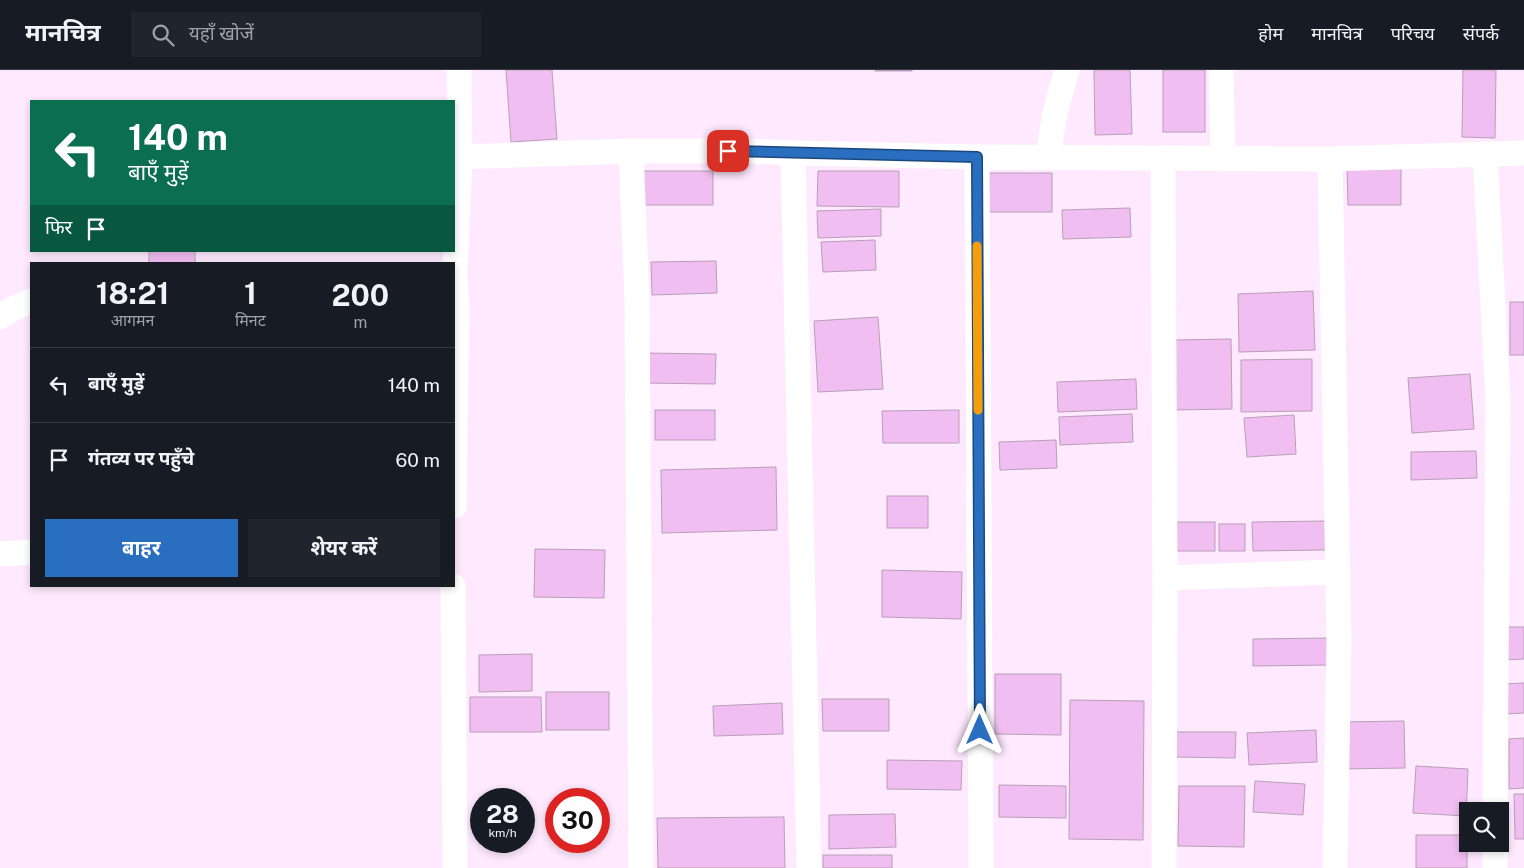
<!DOCTYPE html>
<html lang="hi">
<meta charset="utf-8">
<style>
body{margin:0;font-family:"Public Sans","Noto Sans Devanagari",sans-serif;background:#20242c;color:#f1f3f6;height:100vh;display:flex;flex-direction:column;font-size:19px;white-space:nowrap}
*{box-sizing:border-box;margin:0}
p{font-size:16px;color:#9ea1a6}
.icon{flex:none;width:28px;height:28px;fill:none;stroke:currentColor;stroke-width:2;stroke-linecap:round;stroke-linejoin:round}
.map{position:relative;flex:1;overflow:hidden}
.sheet{position:absolute;left:30px;top:192px;width:425px;height:325px;display:flex;flex-direction:column;background:#171b24;border-radius:0px;box-shadow:0 2px 8px #0003}
.sheet>*{flex:none}
.hud{position:absolute;left:30px;top:30px;width:425px;height:152px;border-radius:0px;box-shadow:0 2px 8px #0003;background:#0b6e4f;color:#fff;overflow:hidden}
.buttons{position:absolute;left:1459px;top:732px;display:grid;gap:10px}
.buttons a{display:grid;place-items:center;width:50px;height:50px;border-radius:0px;background:#171b24;box-shadow:0 2px 8px #0003;font-size:25px}
.speed{position:absolute;left:470px;top:718px;display:flex;gap:10px;font-size:25px;font-weight:700;text-align:center}
.speed>*{display:grid;place-content:center;width:65px;height:65px;border-radius:50%;background:#171b24;box-shadow:0 2px 8px #0003;line-height:1}
.speed small{font-size:12px;font-weight:400}
.speed .limit{border:8px solid #d22;background:#fff;color:#111}
.pin{position:absolute;display:grid;place-items:center;width:42px;height:42px;color:#fff;margin:-21px;border-radius:10px;box-shadow:0 2px 8px #0006}
.me{position:absolute;width:55px;margin:-28px;rotate:0deg;stroke-linejoin:round;filter:drop-shadow(0 0 4px #0008)}
.turn{display:flex;align-items:center;gap:18px;height:105px;padding:0 15px;font-size:22px}
.turn .icon{width:65px;height:65px;stroke-width:2.5}
.turn b{display:block;font-size:35px;line-height:42px}
.then{display:flex;align-items:center;height:48px;padding:0 15px;background:#0003;gap:10px;font-size:19px}
.eta{display:flex;justify-content:space-evenly;align-items:center;height:85px;text-align:center}
.eta b{font-size:30px;font-weight:700;line-height:35px}
.primary-button{display:flex;gap:10px;margin-top:auto;padding:10px 15px}
.primary-button a{flex:1;height:58px;border-radius:0px;background:#2a6ebf;color:#fff;font-size:20px;font-weight:700;line-height:58px;text-align:center}
.primary-button a+a{background:#20242c;color:#f1f3f6}
ul{padding:0;list-style:none}
li{display:flex;align-items:center;gap:15px;height:75px;padding:0 15px;border-top:1px solid #363941}
li div{flex:1}
li b{display:block;font-size:19px}
li em{font-style:normal}
header{display:flex;align-items:center;gap:30px;box-sizing:border-box;height:70px;padding:0 25px;background:#171b24;border-bottom:1px solid #363941}
header strong{font-size:24px}
nav{display:flex;gap:28px;margin-inline-start:auto;font-size:18px}
.search{width:350px;height:45px;background:#20242c;display:flex;align-items:center;gap:12px;box-sizing:border-box;padding:0 18px;border-radius:0px;color:#9ea1a6;font-size:19px}
.map>svg:first-child{display:block}
.building{fill:#f1bef1;stroke:#b89fb7}
.lines{fill:none;stroke-linecap:round;stroke-linejoin:round}
.street{stroke:#fff;stroke-width:25}
.route-casing{stroke:#1b487c;stroke-width:12}
.route{stroke:#2a6ebf;stroke-width:9}
.slow{stroke:#f59e0b;stroke-width:9}
</style>
<header>
<strong>मानचित्र</strong>
<div class="search"><svg class="icon" aria-label="search" viewBox="0 0 24 24"><circle cx="10" cy="10" r="6"/><path d="M15 15l6 6"/></svg>यहाँ खोजें</div>
<nav><a>होम</a><a>मानचित्र</a><a>परिचय</a><a>संपर्क</a></nav>
</header>
<div class="map">
<svg width="1524" height="798" viewBox="0 0 1524 798">
<rect width="100%" height="100%" fill="#fee9fe"/>
<g class="building">
<path d="M506,0H552L557,69L511,72Z"/>
<rect x="875" y="0" width="37" height="1"/>
<path d="M1094,0H1130L1132,64L1095,65Z"/>
<rect x="1163" y="0" width="42" height="62"/>
<path d="M1463,0H1496L1495,68L1462,67Z"/>
<path d="M1347,96H1401V135H1348Z"/>
<rect x="642" y="101" width="71" height="34"/>
<path d="M818,101H899V137L817,136Z"/>
<rect x="987" y="103" width="65" height="39"/>
<path d="M1130,138L1131,167L1063,169L1062,140Z"/>
<path d="M881,139V166L818,168L817,141Z"/>
<path d="M875,170L876,200L823,202L821,172Z"/>
<rect x="149" y="181" width="46" height="13"/>
<path d="M716,191L717,223L652,225L651,192Z"/>
<path d="M1313,221L1315,280L1239,282L1238,224Z"/>
<rect x="1510" y="232" width="14" height="53"/>
<path d="M878,247L883,319L818,322L814,251Z"/>
<path d="M1231,269L1232,339L1173,340L1172,270Z"/>
<path d="M644,283L716,284L715,314L644,313Z"/>
<path d="M1312,289V341L1241,342V290Z"/>
<path d="M1470,304L1474,359L1412,363L1408,308Z"/>
<path d="M1136,309L1137,339L1058,342L1057,312Z"/>
<rect x="655" y="340" width="60" height="30"/>
<path d="M959,340V373H883L882,341Z"/>
<path d="M1132,344L1133,372L1060,375L1059,347Z"/>
<path d="M1294,345L1296,384L1247,387L1244,348Z"/>
<path d="M1056,370L1057,398L1000,400L999,372Z"/>
<path d="M1476,381L1477,408L1411,410V382Z"/>
<path d="M776,397L777,460L662,463L661,400Z"/>
<rect x="887" y="426" width="41" height="32"/>
<path d="M1326,451V480L1253,481L1252,452Z"/>
<rect x="1173" y="452" width="42" height="29"/>
<rect x="1219" y="454" width="26" height="27"/>
<path d="M535,479L605,480L604,528L534,527Z"/>
<path d="M882,500L962,502L961,549L882,547Z"/>
<path d="M1504,557H1524V589L1504,590Z"/>
<path d="M1330,568L1331,595L1253,596V569Z"/>
<path d="M532,584V621L479,622V585Z"/>
<path d="M995,604H1061V665L995,664Z"/>
<path d="M1524,613V643L1504,644L1503,614Z"/>
<rect x="546" y="622" width="63" height="38"/>
<path d="M470,627H541L542,662H470Z"/>
<path d="M822,629H889V661H823Z"/>
<path d="M1070,630L1144,631L1143,770L1069,769Z"/>
<path d="M782,633L783,664L714,666L713,636Z"/>
<path d="M1404,651L1405,698L1342,699V652Z"/>
<path d="M1316,660L1317,692L1249,695L1247,663Z"/>
<path d="M1176,662H1236L1235,688L1176,687Z"/>
<path d="M1524,668V718L1509,719V669Z"/>
<path d="M887,690L962,691L961,720L887,719Z"/>
<path d="M1416,696L1468,699L1466,746L1413,743Z"/>
<path d="M1255,711L1305,714L1303,745L1253,742Z"/>
<path d="M999,715L1066,716V748L999,747Z"/>
<path d="M1179,716H1245L1244,777L1178,776Z"/>
<path d="M1514,724H1524V769H1515Z"/>
<path d="M895,744L896,777L829,779V745Z"/>
<path d="M784,747L785,798H658L657,748Z"/>
<rect x="1416" y="765" width="51" height="33"/>
<rect x="823" y="785" width="69" height="13"/>
</g>
<g class="lines">
<g class="street">
<path d="M1221,0L1223,88"/>
<path d="M631,81L637,228L641,798"/>
<path d="M793,83L809,798"/>
<path d="M1485,84L1498,329L1495,741"/>
<path d="M460,87L631,81H747L793,83L977,87L1330,89L1524,83"/>
<path d="M977,87L981,798"/>
<path d="M1048,87L1055,42L1067,0"/>
<path d="M1163,88L1165,508L1164,798"/>
<path d="M1330,89L1339,569L1335,798"/>
<path d="M0,247L14,238L31,231"/>
<path d="M454,436L457,236L455,205L460,87L459,0"/>
<path d="M0,484L31,482"/>
<path d="M1165,508L1337,502"/>
<path d="M453,516L455,798"/>
<path d="M1495,798V774"/>
</g>
</g>
<g class="lines">
<defs>
<path id="route" d="M728,81L977,87L980,660"/>
</defs>
<use href="#route" class="route-casing"/>
<use href="#route" class="route"/>
<path class="slow" d="M977,176L978,340"/>
</g>
</svg>
<div class="buttons">
<a><svg class="icon" aria-label="search" viewBox="0 0 24 24"><circle cx="10" cy="10" r="6"/><path d="M15 15l6 6"/></svg></a>
</div>
<div class="speed"><div>28<small>km/h</small></div><div class="limit">30</div></div>
<div class="pin" style="left:728px;top:81px;background:#d93025"><svg class="icon" aria-label="arrive" viewBox="0 0 24 24"><path d="M6 21V4h12l-3 4 3 4H6"/></svg></div>
<svg class="me" style="left:980px;top:660px" viewBox="-20 -20 40 40"><path d="M0-17L14 15 0 8-14 15z" fill="#2a6ebf" stroke="#fff" stroke-width="4"/></svg>
<div class="hud">
<div class="turn"><svg class="icon" aria-label="left" viewBox="0 0 24 24"><path d="M17 20v-9H6M10 6l-5 5 5 5"/></svg><div><b>140 m</b>बाएँ मुड़ें</div></div>
<div class="then">फिर<svg class="icon" aria-label="arrive" viewBox="0 0 24 24"><path d="M6 21V4h12l-3 4 3 4H6"/></svg></div>
</div>
<section class="sheet">
<div class="eta">
<div><b>18:21</b><p>आगमन</p></div>
<div><b>1</b><p>मिनट</p></div>
<div><b>200</b><p>m</p></div>
</div>
<ul>
<li><svg class="icon" aria-label="left" viewBox="0 0 24 24"><path d="M17 20v-9H6M10 6l-5 5 5 5"/></svg><div><b>बाएँ मुड़ें</b></div><em>140 m</em></li>
<li><svg class="icon" aria-label="arrive" viewBox="0 0 24 24"><path d="M6 21V4h12l-3 4 3 4H6"/></svg><div><b>गंतव्य पर पहुँचे</b></div><em>60 m</em></li>
</ul>
<div class="primary-button"><a>बाहर</a><a>शेयर करें</a></div>
</section>
</div>
